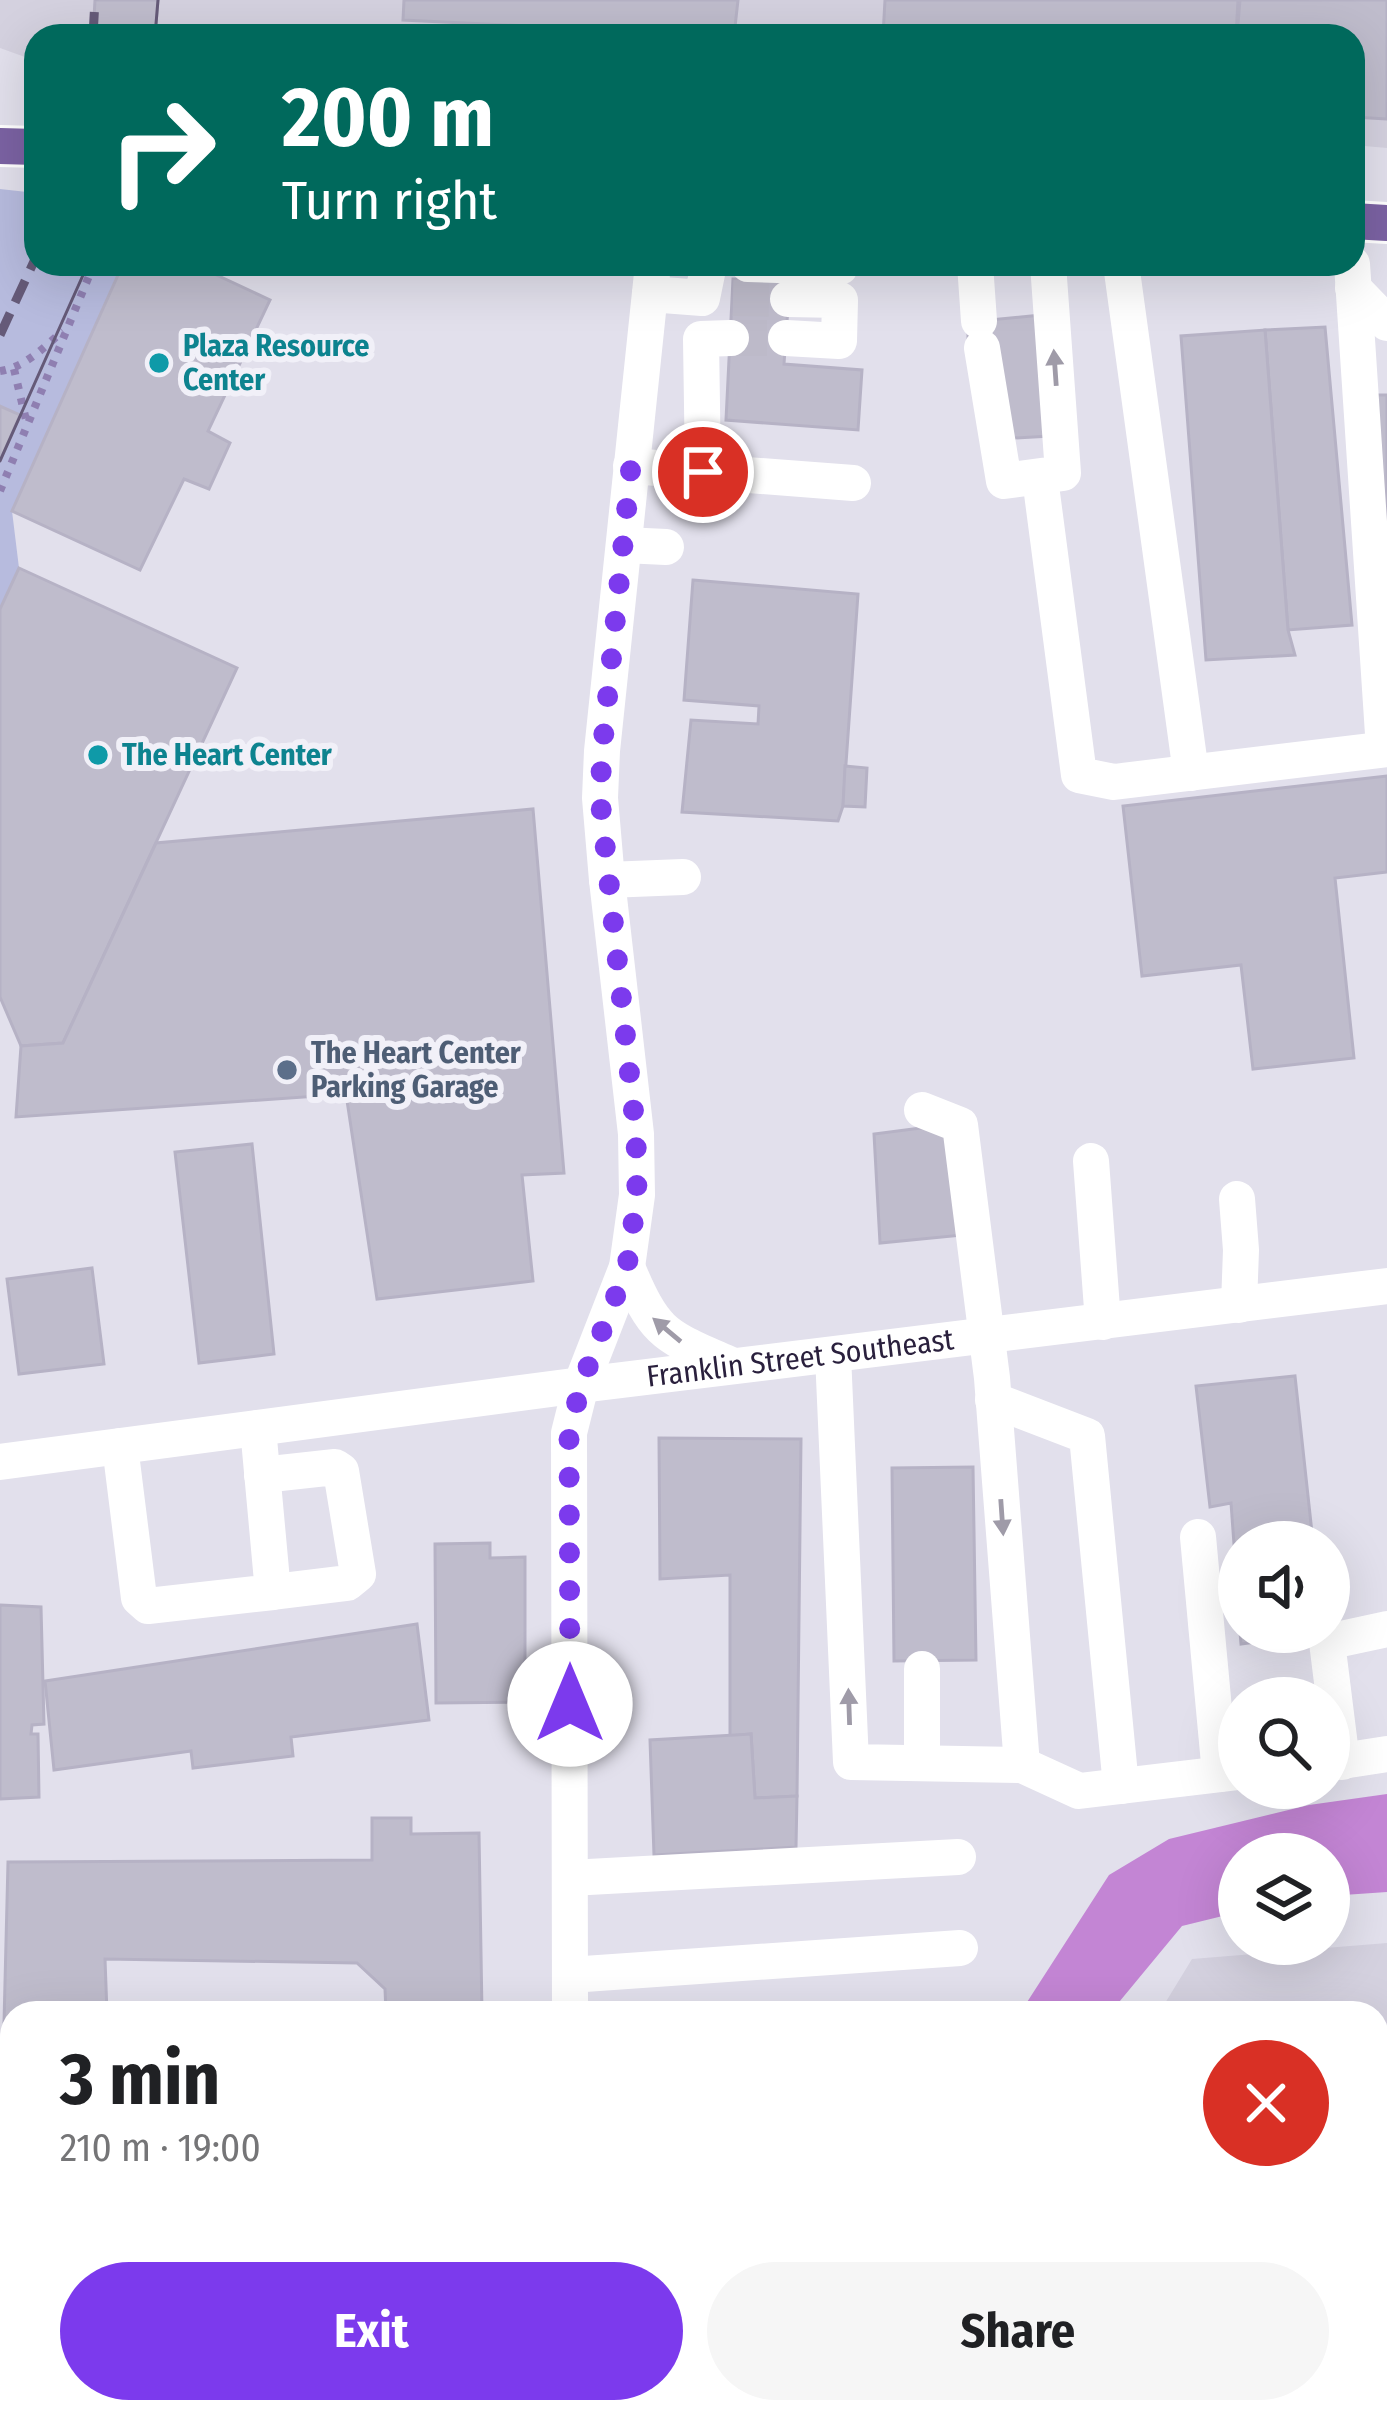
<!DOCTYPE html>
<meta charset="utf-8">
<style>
body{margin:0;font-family:"Fira Sans Condensed",sans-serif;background:#f6f6f6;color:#202124;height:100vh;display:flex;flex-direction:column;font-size:45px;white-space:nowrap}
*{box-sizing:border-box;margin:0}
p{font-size:39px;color:#757577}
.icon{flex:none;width:66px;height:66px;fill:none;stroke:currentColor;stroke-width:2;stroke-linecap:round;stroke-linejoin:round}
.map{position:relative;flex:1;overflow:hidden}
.sheet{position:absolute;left:0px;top:2001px;width:1389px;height:423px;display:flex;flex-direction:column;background:#fff;border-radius:36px 36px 0 0;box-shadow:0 12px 48px #0002}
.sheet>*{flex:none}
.guide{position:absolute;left:24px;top:24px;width:1341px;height:252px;border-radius:36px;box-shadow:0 12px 48px #0002;background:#00695c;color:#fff;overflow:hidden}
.controls{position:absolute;left:1218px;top:1521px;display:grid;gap:24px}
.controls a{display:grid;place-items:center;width:132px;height:132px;border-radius:50%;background:#fff;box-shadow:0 12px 48px #0002;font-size:60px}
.pin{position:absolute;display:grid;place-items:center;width:102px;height:102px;color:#fff;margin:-51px;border:6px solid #fff;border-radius:50%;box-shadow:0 3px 12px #0007}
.me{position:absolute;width:132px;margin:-66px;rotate:0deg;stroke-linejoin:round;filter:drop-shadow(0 0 9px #0008)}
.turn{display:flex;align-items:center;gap:42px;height:252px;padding:0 60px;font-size:54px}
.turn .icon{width:156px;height:156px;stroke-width:2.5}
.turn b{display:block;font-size:84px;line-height:102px}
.round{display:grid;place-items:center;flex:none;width:126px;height:126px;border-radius:63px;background:#f6f6f6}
.summary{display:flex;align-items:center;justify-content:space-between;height:204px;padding:0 60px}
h1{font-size:72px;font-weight:700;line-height:90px}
.action{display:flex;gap:24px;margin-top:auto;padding:24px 60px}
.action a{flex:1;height:138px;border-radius:72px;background:#7c3aed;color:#fff;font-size:48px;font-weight:700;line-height:138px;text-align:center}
.action a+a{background:#f6f6f6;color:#202124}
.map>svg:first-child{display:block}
.built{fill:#d4d1df}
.green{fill:#b7bbde}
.water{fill:#c385d4}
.building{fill:#bfbccc;stroke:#b6b2c5;stroke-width:3}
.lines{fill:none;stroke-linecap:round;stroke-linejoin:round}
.minor-tunnel{stroke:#bdbac9;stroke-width:36;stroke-dasharray:36 18;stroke-linecap:butt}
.major-casing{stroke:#fff;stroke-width:42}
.path{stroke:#8f7fb1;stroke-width:8;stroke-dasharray:6 9;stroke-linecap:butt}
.minor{stroke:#fff;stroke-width:36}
.major{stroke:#7b62a3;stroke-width:36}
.tram{stroke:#655a78;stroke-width:3}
.rail{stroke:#655a78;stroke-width:9;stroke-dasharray:24 12;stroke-linecap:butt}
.oneway{fill:#9f9ba8}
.route{stroke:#7c3aed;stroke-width:21;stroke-dasharray:0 37.8}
.culture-dot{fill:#0f9aa8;stroke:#f1f0f8;stroke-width:4.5}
.service-dot{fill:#5c6f8a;stroke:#f1f0f8;stroke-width:4.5}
.labels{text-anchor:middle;stroke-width:12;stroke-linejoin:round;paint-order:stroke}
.culture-label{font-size:30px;font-weight:bold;fill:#0d838f;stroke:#f1f0f8;text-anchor:start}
.service-label{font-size:30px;font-weight:bold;fill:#4e5e75;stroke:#f1f0f8;text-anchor:start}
.street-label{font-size:30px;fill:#2a203d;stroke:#f1f0f8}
</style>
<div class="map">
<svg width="1387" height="2422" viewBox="0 0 1387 2422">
<rect width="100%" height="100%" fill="#e2e0ec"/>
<g class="built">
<path d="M0,0H1387V148L1353,145V36H36V61L0,48Z"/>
<path d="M1387,1943V2422H859L868,2412H1377V2013H1159L1192,1959Z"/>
</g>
<path class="green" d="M0,189L36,193V264H123L12,511L19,568L0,609Z"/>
<g class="water">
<path d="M1387,1794V1892L1329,1896V1854H1239V1912L1182,1926L1110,2013H1020L1109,1875L1169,1839L1309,1805Z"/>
<path d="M706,2412H813L804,2422H697Z"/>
</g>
<g class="building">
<path d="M95,0H158L155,36H93Z"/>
<path d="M404,0H738L734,36L403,20Z"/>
<path d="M885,0H1238L1236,36H883Z"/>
<path d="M1240,0H1387V119L1353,117V36H1237Z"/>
<path d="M123,264H193L270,300L208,431L230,443L209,489L184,479L140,570L12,511Z"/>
<path d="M733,279H790L784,364L862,370L858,430L726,420Z"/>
<path d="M1042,315L1050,436L998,439L968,340V322Z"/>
<path d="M1325,327L1352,625L1288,630L1265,330Z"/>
<path d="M1265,330L1288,630L1295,655L1206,660L1181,336Z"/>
<path d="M1377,395H1387V535Z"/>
<path d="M0,406L20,415L0,461Z"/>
<path d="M19,568L237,668L63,1043L21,1046L0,997V609Z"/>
<path d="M693,580L858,594L843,806L838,821L682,812L691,720L758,724L759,706L684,700Z"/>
<path d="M845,766L867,768L865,807L843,806Z"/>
<path d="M1387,776V872L1335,878L1354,1058L1253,1069L1241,965L1142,976L1123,806Z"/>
<path d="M533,809L564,1173L522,1175L533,1281L377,1299L346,1094L16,1117L21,1046L63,1043L156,843Z"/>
<path d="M952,1124L963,1235L880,1243L874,1134Z"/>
<path d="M252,1144L274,1354L199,1363L175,1152Z"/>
<path d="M92,1268L104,1364L19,1374L7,1279Z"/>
<path d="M1295,1376L1313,1542H1239V1613L1231,1503L1210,1507L1196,1386Z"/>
<path d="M659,1438L801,1439L797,1796L755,1798L751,1734L730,1736V1575L660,1579Z"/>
<path d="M973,1467L976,1660L894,1661L892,1468Z"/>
<path d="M490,1543V1558L525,1557V1702L436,1703L435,1544Z"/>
<path d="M0,1605L41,1607L44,1724L32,1725L31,1734H38L39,1797L0,1799Z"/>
<path d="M417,1624L429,1720L291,1737L293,1756L193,1768L191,1751L54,1770L45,1681Z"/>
<path d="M1240,1632H1322V1633L1241,1644Z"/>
<path d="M751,1734L755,1798L797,1796L796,1847L654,1855L650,1740Z"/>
<path d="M372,1818H411V1834L479,1833L482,2013H386L385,1989L357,1963L105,1959L107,2013H12V2023H4L8,1862L372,1860Z"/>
<path d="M12,2277V2412H145L146,2422H0V2279Z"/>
<rect x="387" y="2412" width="100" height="10"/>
</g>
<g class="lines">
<g class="minor-tunnel">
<path d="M733,298L788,299"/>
<path d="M731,338H786"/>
</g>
<defs>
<g id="major">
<path d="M0,146L36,147"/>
<path d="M1353,221L1387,223"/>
</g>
</defs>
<use href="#major" class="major-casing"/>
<g class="path">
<path d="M14,369L26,420"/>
<path d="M0,371C26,367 44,347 63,331"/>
<path d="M0,491L94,264"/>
<path d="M929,2422L936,2412"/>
<path d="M1321,2422L1328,2412"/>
</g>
<g class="minor">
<path d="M748,264L840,267"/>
<path d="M975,264L979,321"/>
<path d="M1121,264L1191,773"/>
<path d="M1352,264L1384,749"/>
<path d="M1353,288L1387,323"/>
<path d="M650,294L702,298L709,264"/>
<path d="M786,338L839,341L840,300L788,299"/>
<path d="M982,348L1004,481L1063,473L1048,264"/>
<path d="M631,466L853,483"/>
<path d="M703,472L701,339L731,338"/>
<path d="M1040,478L1079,775L1114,782L1387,749"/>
<path d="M624,545L666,547"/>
<path d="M607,880L683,877"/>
<path d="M1091,1161L1103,1322"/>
<path d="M1237,1199L1241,1250L1239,1305"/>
<path d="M627,1267C656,1336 664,1335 731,1365"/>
<path d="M833,1355L851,1762L1022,1765L992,1378L960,1125L922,1110"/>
<path d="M993,1400L1087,1436L1121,1786"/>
<path d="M120,1446L139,1598L148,1606L273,1592L258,1428"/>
<path id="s1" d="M0,1462L581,1385L1387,1286"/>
<path d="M262,1475L335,1467L341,1471L358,1574L347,1583L273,1592"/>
<path d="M1198,1537L1220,1774"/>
<path d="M922,1762V1669"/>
<path d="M1342,1762L1327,1642L1387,1629"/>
<path d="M1329,1763L1387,1754"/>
<path d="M1022,1765L1079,1791L1239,1772"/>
<path d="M570,1878L958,1857"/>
<path d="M570,1975L960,1948"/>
<path d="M570,2013L569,1433L581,1385L627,1267L637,1195L636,1134L607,880L600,798L602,751L653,264"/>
<path d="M0,2214H12"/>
<path d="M570,2412V2422"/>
</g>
<use href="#major" class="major"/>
<g class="tram">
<path d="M155,36L158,0"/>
<path d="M0,461L88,264"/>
</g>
<g class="rail">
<path d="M93,36L95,0"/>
<path d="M0,335L36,257"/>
</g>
</g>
<defs><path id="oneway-solid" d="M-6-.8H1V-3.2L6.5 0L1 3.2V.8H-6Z" transform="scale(3)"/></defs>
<g class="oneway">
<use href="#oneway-solid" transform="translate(1055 368) rotate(-94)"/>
<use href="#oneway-solid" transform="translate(667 1330) rotate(-140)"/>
<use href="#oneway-solid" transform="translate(1002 1517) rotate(86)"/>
<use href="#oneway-solid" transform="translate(849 1707) rotate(-92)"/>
</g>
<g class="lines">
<path class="route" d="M570,1704L569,1433L581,1385L627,1267L637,1195L636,1134L600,798L602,752L631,466L703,472"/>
</g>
<g class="culture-dot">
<circle cx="159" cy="363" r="12"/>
<circle cx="98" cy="755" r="12"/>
</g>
<circle class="service-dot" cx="287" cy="1070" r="12"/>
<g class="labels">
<g class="culture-label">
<text x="183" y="356">Plaza Resource<tspan x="183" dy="34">Center</tspan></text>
<text x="122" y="765">The Heart Center</text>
</g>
<g class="service-label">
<text x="311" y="1063">The Heart Center<tspan x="311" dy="34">Parking Garage</tspan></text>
</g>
<g class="street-label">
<text dy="10" stroke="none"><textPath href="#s1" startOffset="807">Franklin Street Southeast</textPath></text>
</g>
</g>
</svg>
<div class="controls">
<a><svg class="icon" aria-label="sound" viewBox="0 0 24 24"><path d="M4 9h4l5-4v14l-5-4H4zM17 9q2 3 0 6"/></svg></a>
<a><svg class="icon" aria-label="search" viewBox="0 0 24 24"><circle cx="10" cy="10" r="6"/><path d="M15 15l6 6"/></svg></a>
<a><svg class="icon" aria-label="layers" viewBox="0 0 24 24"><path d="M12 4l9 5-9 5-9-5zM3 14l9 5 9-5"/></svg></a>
</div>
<div class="pin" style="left:703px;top:472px;background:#d93025"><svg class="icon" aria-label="arrive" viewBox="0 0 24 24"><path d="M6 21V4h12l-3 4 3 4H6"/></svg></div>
<svg class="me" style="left:570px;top:1704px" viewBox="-20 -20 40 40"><circle r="19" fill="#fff"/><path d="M0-13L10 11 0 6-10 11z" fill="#7c3aed"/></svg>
<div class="guide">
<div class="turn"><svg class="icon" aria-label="right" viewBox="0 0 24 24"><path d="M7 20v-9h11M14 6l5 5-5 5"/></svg><div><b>200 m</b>Turn right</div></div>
</div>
<section class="sheet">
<div class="summary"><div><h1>3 min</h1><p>210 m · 19:00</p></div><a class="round" style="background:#d93025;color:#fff"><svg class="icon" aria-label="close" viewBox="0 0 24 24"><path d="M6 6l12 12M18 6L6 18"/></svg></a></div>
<div class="action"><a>Exit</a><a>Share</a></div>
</section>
</div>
